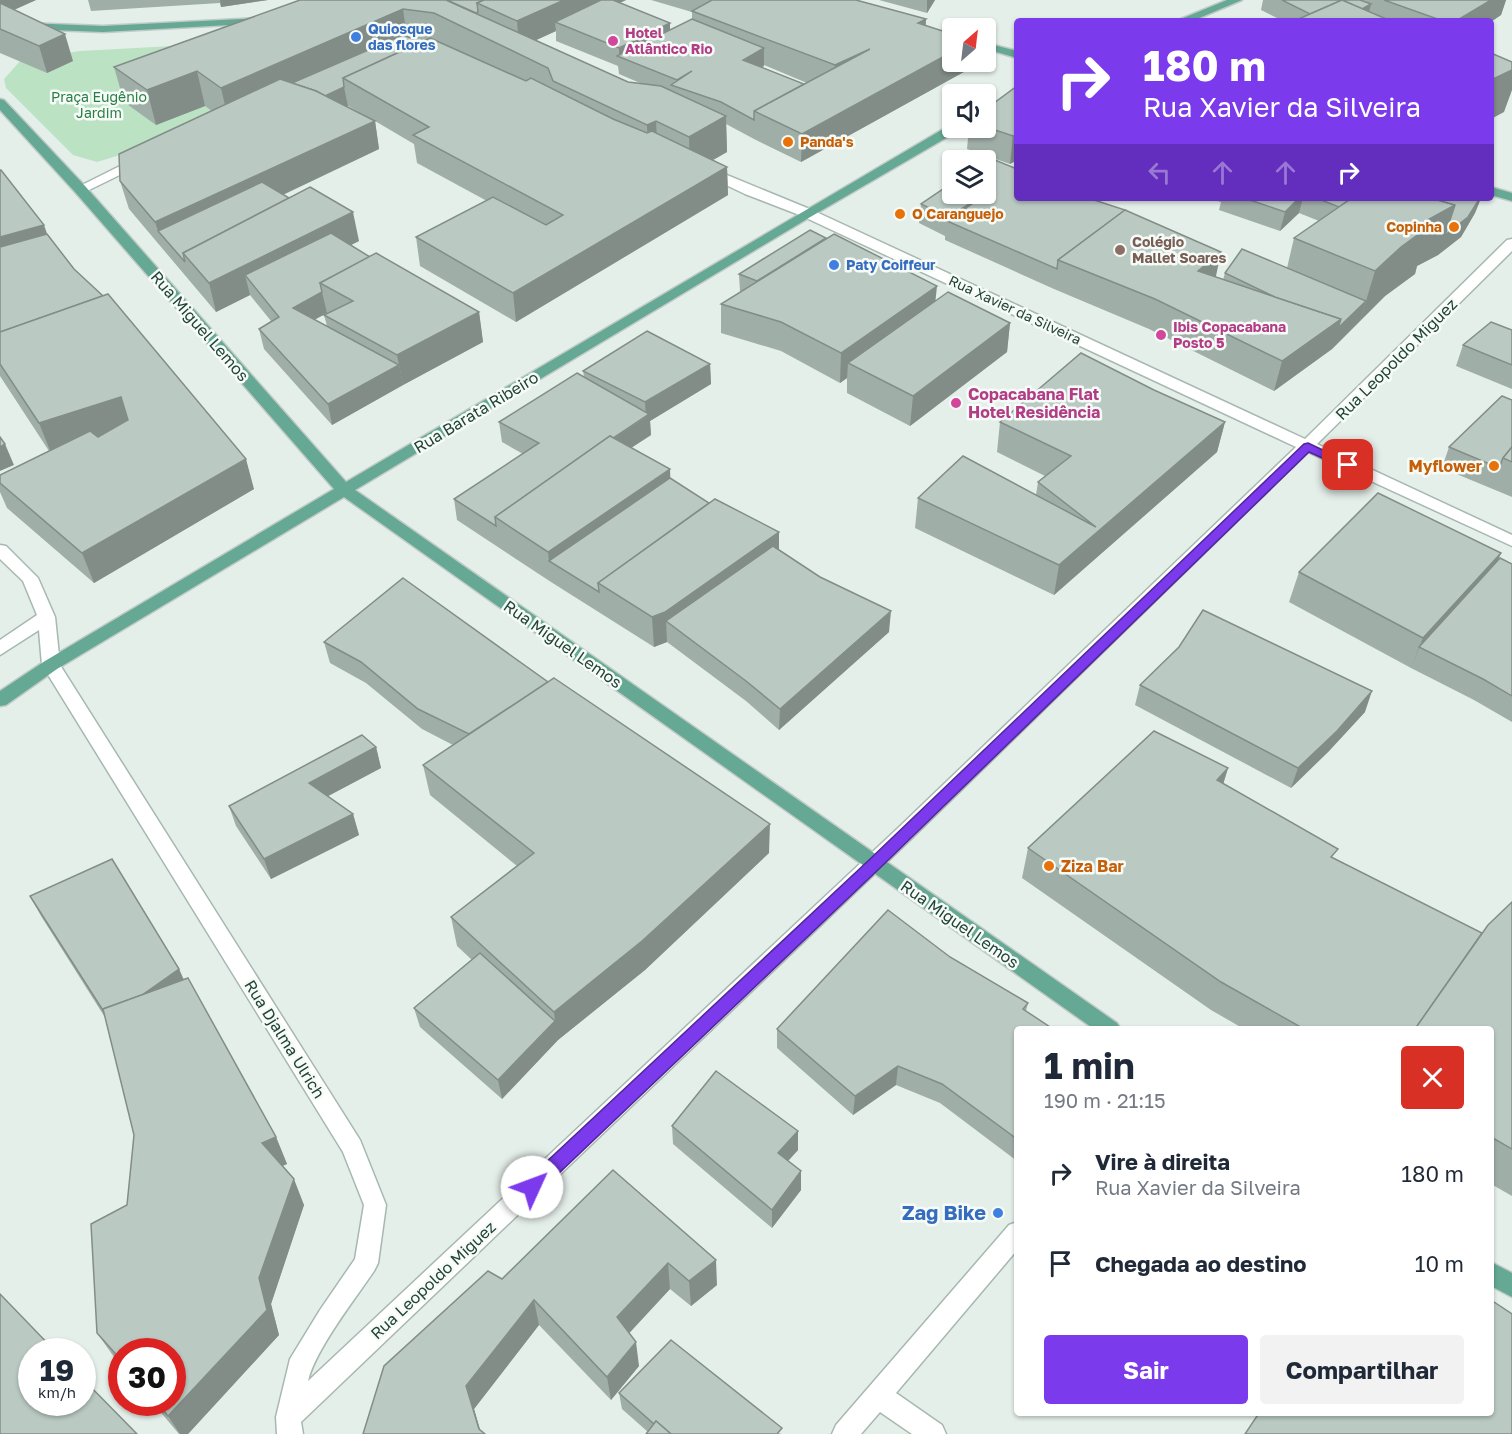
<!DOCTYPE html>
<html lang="pt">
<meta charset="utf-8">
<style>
body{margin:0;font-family:"Golos Text",sans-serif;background:#f2f2f3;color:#1f2937;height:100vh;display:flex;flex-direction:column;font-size:22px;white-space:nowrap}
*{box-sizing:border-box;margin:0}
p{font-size:20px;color:#747a83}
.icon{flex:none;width:33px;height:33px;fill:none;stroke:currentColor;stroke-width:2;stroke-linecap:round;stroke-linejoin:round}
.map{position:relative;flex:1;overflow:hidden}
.drawer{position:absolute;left:1014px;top:1026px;width:480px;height:390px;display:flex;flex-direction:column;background:#fff;border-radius:6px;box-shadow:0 2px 4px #0004}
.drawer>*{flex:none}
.banner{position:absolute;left:1014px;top:18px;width:480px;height:183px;border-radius:6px;box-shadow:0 2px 4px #0004;background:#7c3aed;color:#fff;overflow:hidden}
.needle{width:39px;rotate:28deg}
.controls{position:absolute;left:942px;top:18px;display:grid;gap:12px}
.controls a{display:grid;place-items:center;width:54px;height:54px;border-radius:6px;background:#fff;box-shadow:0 2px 4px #0004;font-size:30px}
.speed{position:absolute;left:18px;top:1338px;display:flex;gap:12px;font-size:30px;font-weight:700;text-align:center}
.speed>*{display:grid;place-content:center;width:78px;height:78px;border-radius:50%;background:#fff;box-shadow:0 2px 4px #0004;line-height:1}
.speed small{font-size:15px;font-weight:400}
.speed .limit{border:9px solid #d22;background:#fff;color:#111}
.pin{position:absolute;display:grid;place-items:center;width:51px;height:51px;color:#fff;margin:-26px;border-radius:12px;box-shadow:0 3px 9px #0006}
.me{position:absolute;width:66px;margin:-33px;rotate:47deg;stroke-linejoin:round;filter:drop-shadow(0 0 4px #0008)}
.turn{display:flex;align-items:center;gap:21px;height:126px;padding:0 30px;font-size:27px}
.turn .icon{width:78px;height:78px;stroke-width:2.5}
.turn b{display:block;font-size:42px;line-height:51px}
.lanes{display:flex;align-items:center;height:57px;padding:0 30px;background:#0003;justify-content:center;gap:30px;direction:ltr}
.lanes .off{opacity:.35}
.round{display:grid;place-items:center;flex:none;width:63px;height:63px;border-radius:6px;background:#f2f2f3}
.head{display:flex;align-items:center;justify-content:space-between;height:102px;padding:0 30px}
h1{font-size:36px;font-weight:700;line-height:45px}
.cta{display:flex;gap:12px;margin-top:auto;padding:12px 30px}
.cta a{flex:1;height:69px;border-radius:6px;background:#7c3aed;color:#fff;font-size:24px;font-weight:700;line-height:69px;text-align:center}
.cta a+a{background:#f2f2f3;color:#1f2937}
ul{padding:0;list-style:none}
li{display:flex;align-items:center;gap:18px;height:90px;padding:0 30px}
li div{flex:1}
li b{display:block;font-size:22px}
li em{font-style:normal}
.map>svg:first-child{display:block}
.green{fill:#bce2c4}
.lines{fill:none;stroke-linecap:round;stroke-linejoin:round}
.minor-casing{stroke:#a7b8b1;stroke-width:3}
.major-casing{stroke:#c1cac7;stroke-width:3}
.minor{fill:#fff;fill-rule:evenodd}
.major{fill:#65a894;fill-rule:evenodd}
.wall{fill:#a0aea8;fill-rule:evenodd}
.shaded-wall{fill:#828d88}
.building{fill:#bacac3;stroke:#828d88;stroke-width:1.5}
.route{fill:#7c3aed;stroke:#51269a;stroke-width:1.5}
.shop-dot{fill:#3f7fe0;stroke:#f6fbf8;stroke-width:2}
.hotel-dot{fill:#d1479c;stroke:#f6fbf8;stroke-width:2}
.food-dot{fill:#e8710a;stroke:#f6fbf8;stroke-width:2}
.education-dot{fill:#8d6e63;stroke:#f6fbf8;stroke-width:2}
.labels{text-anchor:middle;stroke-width:5;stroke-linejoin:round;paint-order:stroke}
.far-shop-label{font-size:14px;font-weight:bold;fill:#366cbe;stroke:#f6fbf8;text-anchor:start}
.far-hotel-label{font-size:14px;font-weight:bold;fill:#b23c85;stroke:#f6fbf8;text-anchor:start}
.far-park-label{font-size:14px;fill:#287e44;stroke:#f6fbf8}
.far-food-label{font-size:14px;font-weight:bold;fill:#c56008;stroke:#f6fbf8;text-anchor:start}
.far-education-label{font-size:14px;font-weight:bold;fill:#785e54;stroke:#f6fbf8;text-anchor:start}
.far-street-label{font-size:14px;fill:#224338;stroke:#f6fbf8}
.street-label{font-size:16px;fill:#224338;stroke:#f6fbf8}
.hotel-label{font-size:16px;font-weight:bold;fill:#b23c85;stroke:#f6fbf8;text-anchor:start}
.food-label{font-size:16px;font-weight:bold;fill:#c56008;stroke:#f6fbf8;text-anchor:end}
.near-shop-label{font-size:20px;font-weight:bold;fill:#366cbe;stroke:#f6fbf8;text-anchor:end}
</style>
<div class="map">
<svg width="1512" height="1434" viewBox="0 0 1512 1434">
<rect width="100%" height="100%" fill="#e5efea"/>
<path class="green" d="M227,43L315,69L120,155L97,162L73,155L6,88L4,79L21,60L80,51Z"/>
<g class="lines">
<defs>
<g id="minor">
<path d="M140,156L146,160L144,163L85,192L80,193L74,189Z"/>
<path d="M705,166L812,210L1305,439L1507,240L1512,239V251L1317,444L1512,535V546L1308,452L911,839L301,1422L303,1434H277L276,1417L290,1359L320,1310L355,1259L364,1205L343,1152L42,665L39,630L0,655V640L37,615L23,581L0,559V545L6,546L38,578L55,617L60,665L360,1140L386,1205L378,1263L374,1271C355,1299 315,1350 308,1381L897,829L1296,447L802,216L745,194L701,173L699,170Z"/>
<path d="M1017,1222V1250L896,1393L942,1425L946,1434H912L880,1412L861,1434H832L836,1425L1009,1225Z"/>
</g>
<g id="major">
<path d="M1227,0H1242L1192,21H1176Z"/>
<path d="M260,18L264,19V23L103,32L0,28V22L103,26Z"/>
<path d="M986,43L1017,51V58L986,49Z"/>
<path d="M0,99L4,100L85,186L346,482L950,125L960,128L958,131L812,216L355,490L1117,1023L1121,1029H1094L344,497L57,669L6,705L0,706V691L45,661L334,489L75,192L0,110Z"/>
<path d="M1491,187L1512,193V201L1491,195Z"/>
<path d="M1491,1262L1512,1273V1297L1491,1286Z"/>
</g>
</defs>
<use href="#minor" class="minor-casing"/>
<use href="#major" class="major-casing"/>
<use href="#minor" class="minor"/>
<use href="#major" class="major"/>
</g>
<g class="wall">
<path d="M0,0H36L14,10L73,61L47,73L0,53Z"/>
<path d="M88,0H268L221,7L220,3L91,11Z"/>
<path d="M300,0H626L620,3L670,23V30L692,19V12L651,0H856L926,19V26L971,68L801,162L754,139L726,124L727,152L713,160L727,167L728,195L516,322L420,266L416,237L487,201L417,163L414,144L375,121L379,149L283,195L359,241L351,245L370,257L479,312L483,342L403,385L332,425L264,349L259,329L271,321L250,295L216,312L129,209L120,181L212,111L205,106L156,125L124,102L114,67ZM556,31V41L618,66L619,74L640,83L628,82L536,40ZM764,65L807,83L804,84L762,67ZM348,106L374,121L346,107ZM327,313H328L324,315L327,326L314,320Z"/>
<path d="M879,0H935L927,13Z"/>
<path d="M1263,0H1506L1501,15L1491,21H1283L1261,10Z"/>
<path d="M1017,86V160L1010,164L967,149L969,128H986V109Z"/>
<path d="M0,170L47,234L74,269L254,489L94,583L7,508L0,492V475L49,451L0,376Z"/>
<path d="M1164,198H1180L1175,201Z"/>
<path d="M1206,198H1481L1475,213L1461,237L1438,255L1417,266L1415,274L1385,296L1332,349L1274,391L1149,329L1054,289L945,240V236L919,223L921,204L1223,280L1225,273L1287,268L1294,238L1319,221L1299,213L1280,231L1219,210L1221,202Z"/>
<path d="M739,274L936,301L1010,323L1007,352L910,426L847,393V378L840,383L781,351L721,333V304L740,292Z"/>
<path d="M1512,330V389L1456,366L1463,345Z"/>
<path d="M710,364L711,384L650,421L651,435L631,448L670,478L779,550L889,632L779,730L746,701L667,642L654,647L551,582L457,520L454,499L523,454L502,442L499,422L584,377L583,371Z"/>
<path d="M1154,390L1225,422L1217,452L1054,595L915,528L918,498L1036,495L1038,482L1045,476L997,452L1000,422Z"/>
<path d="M1512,400V497L1442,468L1449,447Z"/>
<path d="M1501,553L1497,562L1512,564V722L1474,700L1411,668L1289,602L1299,572Z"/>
<path d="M324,642L769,853L645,970L558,1040L502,1099L420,1027L414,1008L472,960L457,946L451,917L517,866L430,795L423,765L453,745L422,729L366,683L330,663Z"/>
<path d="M1140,685L1365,712L1329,751L1291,788L1135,705Z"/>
<path d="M376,747L381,768L328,796L353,814L359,835L271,879L236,826L229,806Z"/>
<path d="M1228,768L1223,784L1334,858L1482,933L1512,902V1196L1491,1184V1029H1244L1211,1010L1022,878L1028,848Z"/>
<path d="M30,896L179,969L183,979L276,1137L287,1164L282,1166L304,1205L271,1304L279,1335L188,1434H179L152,1402H172L122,1352V1367L114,1357L97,1333L127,1205L134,1135L106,1019L41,916Z"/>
<path d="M950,957L1028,1003L1026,1011L1017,1029V1161L940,1103L896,1085L853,1115L777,1048V1029Z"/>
<path d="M672,1126L798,1150L788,1161L801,1171V1190L772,1228L673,1144Z"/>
<path d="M613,1170L717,1285L691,1306L670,1289L629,1333L639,1366L611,1400L539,1325L474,1409L480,1429L363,1434L502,1279Z"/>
<path d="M619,1393L782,1434L648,1432L622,1409Z"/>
</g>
<g class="shaded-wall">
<path d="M0,0H36L0,16Z"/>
<path d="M220,0H268L221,7Z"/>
<path d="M564,0H626L566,27L555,22L556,31L519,48L517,21Z"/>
<path d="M927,0H935L927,13Z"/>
<path d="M1491,0H1506L1501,15L1491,22L1456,21Z"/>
<path d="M1371,4L1367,21H1333Z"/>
<path d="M403,9L408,44L229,123L221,88Z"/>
<path d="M926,19L924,46L918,23Z"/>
<path d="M670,23V41L619,56V48Z"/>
<path d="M65,34L73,61L47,73L39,46Z"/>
<path d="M764,48V66L743,79V60Z"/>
<path d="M870,49L834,93L835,65Z"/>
<path d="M952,52V62H972L971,68L801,162L802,134Z"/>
<path d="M1512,70V90L1504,112L1491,119V80Z"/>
<path d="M197,71L205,106L156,125L147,90Z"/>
<path d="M344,87L348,106L321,119L318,100Z"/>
<path d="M726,116L727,152L690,173L689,137Z"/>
<path d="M375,121L379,149L172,247L158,231L155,222Z"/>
<path d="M656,121L658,156L648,161L647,125Z"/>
<path d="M1017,134V160L1010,164L1013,136Z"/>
<path d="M727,167L728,195L516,322L513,293Z"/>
<path d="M994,189L947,221L948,217Z"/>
<path d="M1299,198H1303L1299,213L1280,231L1285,212Z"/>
<path d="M1481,198L1475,213L1461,237L1438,255L1417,266L1415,274L1385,296L1360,321L1375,271L1424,222L1455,205Z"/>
<path d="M353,212L359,241L258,291L245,275L250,295L216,312L209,283Z"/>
<path d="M44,225L54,254L0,269V237Z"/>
<path d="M1221,252L1215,281L1198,271Z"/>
<path d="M937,286L934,315L848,363L847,378L840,383L841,353Z"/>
<path d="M322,292L327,313L297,329L293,308Z"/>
<path d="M1366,301L1360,321L1332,349L1274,391L1282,361Z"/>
<path d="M479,312L483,342L403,385L397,355Z"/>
<path d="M1010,323L1007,352L910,426L913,396Z"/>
<path d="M710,364L711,384L650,421L651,435L600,468L594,451L646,417L645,402Z"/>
<path d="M399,365L403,385L332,425L328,404Z"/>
<path d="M121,397L131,426L51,453L39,423Z"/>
<path d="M1225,422L1217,452L1054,595L1059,565Z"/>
<path d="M5,444L14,465L0,471V447Z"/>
<path d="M246,459L254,489L94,583L82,553Z"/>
<path d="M670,469L671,499L549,561L548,552Z"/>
<path d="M779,532V562L666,621L667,642L654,647L652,617Z"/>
<path d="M1501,553L1488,584L1419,647L1411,668L1423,638Z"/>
<path d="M891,611L889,632L779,730L780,709Z"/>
<path d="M1372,691L1365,712L1329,751L1291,788L1298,768Z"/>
<path d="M376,747L381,768L315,803L309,783Z"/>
<path d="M1228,768L1219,798L1217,780Z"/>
<path d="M353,814L359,835L271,879L264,859Z"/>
<path d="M770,824L769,853L645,970L558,1040L502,1099L498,1080L555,1021L554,1012Z"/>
<path d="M179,969L188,989L108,1018Z"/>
<path d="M898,1066L896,1085L853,1115L855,1096Z"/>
<path d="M798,1131V1150L778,1172V1153Z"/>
<path d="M276,1137L287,1164L273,1170L262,1143Z"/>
<path d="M801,1171V1190L772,1228V1210Z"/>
<path d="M294,1179L304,1205L271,1304L279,1335L188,1434H180L168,1416L259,1278Z"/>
<path d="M716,1260L717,1285L691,1306L689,1281Z"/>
<path d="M668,1263L670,1289L621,1342L617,1317Z"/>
<path d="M534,1300L539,1325L474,1409L481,1434L466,1386Z"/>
<path d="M636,1342L639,1366L611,1400L607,1377Z"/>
</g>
<g class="building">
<path d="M300,0H446L628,82L661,86L726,116L689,137L656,121L647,125L553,81L548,68L434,13L403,9L221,88L197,71L147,90L114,67Z"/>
<path d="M447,0H484L477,3L478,12L476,13Z"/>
<path d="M484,0H564L517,21L477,3Z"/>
<path d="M601,0H613L670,23L619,48L555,22Z"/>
<path d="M712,0H856L926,19L918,23L952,34V52L802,134L754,111L870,49L835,65L692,11Z"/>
<path d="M1282,0H1360L1371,4L1362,9L1342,0L1310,14Z"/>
<path d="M1342,0L1391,21H1294Z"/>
<path d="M1384,0H1491L1456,21H1443Z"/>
<path d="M0,3L65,34L39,46L0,29Z"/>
<path d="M692,19L764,48L743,60L804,84L754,111V120L721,102L671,85L692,71L677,80L617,56Z"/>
<path d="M403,35L421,42L343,78L344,87L325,96L316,91L292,83Z"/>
<path d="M430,38L526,81L531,78L613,119L647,133L652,131L727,167L513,293L416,237L493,197L546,225L563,215L413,135L429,127L343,78Z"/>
<path d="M1491,53L1512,62V70L1491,80Z"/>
<path d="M280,79L316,91L375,121L155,222L120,181L119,154Z"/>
<path d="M1017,86V134L1013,136L986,127V109Z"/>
<path d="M990,158L1017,169V198H1088L1125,210L1058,260L1057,269L947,221L994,189L948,217L921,204L952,183V194H986V161Z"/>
<path d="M0,170H1L44,225L0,237Z"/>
<path d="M262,182L289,198L183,253L185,262L158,231Z"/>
<path d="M310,187L353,212L209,283L183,253Z"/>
<path d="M1244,198H1299L1285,212Z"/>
<path d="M1316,198H1352L1339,207Z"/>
<path d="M1352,198H1431L1455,205L1424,222L1431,225L1401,247L1375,271L1294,238Z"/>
<path d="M1431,198H1480L1468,217L1445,235L1455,205Z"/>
<path d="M1125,210L1221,252L1198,271L1341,319L1282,361L1155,299L1058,260Z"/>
<path d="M810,230L826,238L757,281L739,274Z"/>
<path d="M331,233L370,257L320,283L322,292L293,308L399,365L328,404L259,329L279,317L245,275Z"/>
<path d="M47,234L74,269L103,296L0,332V247Z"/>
<path d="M834,234L937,286L841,353L781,322L721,304Z"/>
<path d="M1242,249L1366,301L1338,328L1341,319L1275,297L1225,273Z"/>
<path d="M376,253L479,312L397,355L324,315L353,301L320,283Z"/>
<path d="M948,292L1010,323L913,396L848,363Z"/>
<path d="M108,294L246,459L82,553L0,483V475L90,431L98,437L128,420L121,397L39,423L0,364V332Z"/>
<path d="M1491,322L1512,330V365L1463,345Z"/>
<path d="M647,331L710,364L645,402L583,371Z"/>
<path d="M1081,353L1154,390L1225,422L1059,565L918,498L963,456L1096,527L1038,482L1071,456L1000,422Z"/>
<path d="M577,373L649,414L613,438L610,436L495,517L496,526L454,499L539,443L499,422Z"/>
<path d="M1502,396L1512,400V447L1503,458L1499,468L1449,447Z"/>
<path d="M610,436L670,469L548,552L495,517Z"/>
<path d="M0,437L5,444L0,447Z"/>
<path d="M1512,447V462L1503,458Z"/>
<path d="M670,478L709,503L598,583L599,592L549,561Z"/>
<path d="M1378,493L1501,553L1423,638L1299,572Z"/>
<path d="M715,499L779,532L665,612L652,617L598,583Z"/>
<path d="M773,546L820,577L891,611L780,709L746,681L666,621Z"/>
<path d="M1500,558L1512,564V696L1483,679L1419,647Z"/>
<path d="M403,578L548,682L469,734L418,709L361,662L324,642Z"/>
<path d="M1203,610L1372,691L1337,731L1298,768L1140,685L1179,647Z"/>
<path d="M554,678L770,824L642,941L554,1012L451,917L534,853L423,765Z"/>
<path d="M1154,731L1228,768L1217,780L1338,849L1331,857L1482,933L1415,1029H1304L1221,982L1028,848Z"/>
<path d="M362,735L376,747L309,783L353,814L264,859L229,806Z"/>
<path d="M112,859L179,969L142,995L103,1009L104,1012L30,896Z"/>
<path d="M1512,902V1149L1491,1137V1029H1415L1488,925Z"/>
<path d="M888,910L950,957L1028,1003L1023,1009L1053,1029H1017V1139L942,1084L898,1066L855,1096L777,1029Z"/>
<path d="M480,953L555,1021L498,1080L414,1008Z"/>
<path d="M188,978L276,1137L262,1143L294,1179L259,1278L267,1310L168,1416L157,1402H172V1352H122V1361L97,1333L91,1224L127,1205L134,1135L103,1009Z"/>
<path d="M716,1071L798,1131L778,1153L801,1171L772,1210L672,1126Z"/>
<path d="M613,1170L716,1260L689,1281L668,1263L617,1317L636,1342L607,1377L534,1300L466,1386L479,1429L485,1434H363L384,1366L488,1271L502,1279Z"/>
<path d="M0,1294L56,1352H32V1402H82V1378L137,1434H0Z"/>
<path d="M1491,1300L1512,1314V1434H1245L1259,1413H1491Z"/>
<path d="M671,1340L782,1428L777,1434H671L656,1421L654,1424L619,1393Z"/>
<path d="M656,1421L671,1434H646Z"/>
</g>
<path class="route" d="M1308,443L1354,465L1353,468H1344L1309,452L880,868L538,1193L532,1195L526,1193L523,1187L526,1181L869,860L1304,444Z"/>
<g class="shop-dot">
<circle cx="356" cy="37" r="6"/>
<circle cx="834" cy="265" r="6"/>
<circle cx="998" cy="1213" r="6"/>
</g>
<g class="hotel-dot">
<circle cx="613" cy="41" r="6"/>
<circle cx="1161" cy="335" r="6"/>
<circle cx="956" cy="403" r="6"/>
</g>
<g class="food-dot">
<circle cx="788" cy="142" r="6"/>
<circle cx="900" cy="214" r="6"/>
<circle cx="1454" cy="227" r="6"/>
<circle cx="1494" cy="466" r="6"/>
<circle cx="1049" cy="866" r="6"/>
</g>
<circle class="education-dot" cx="1120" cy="250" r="6"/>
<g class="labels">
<g class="far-shop-label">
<text x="368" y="34">Quiosque<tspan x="368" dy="16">das flores</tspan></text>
<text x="846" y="270">Paty Coiffeur</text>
</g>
<g class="far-hotel-label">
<text x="625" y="38">Hotel<tspan x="625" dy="16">Atlântico Rio</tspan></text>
<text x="1173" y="332">Ibis Copacabana<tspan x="1173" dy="16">Posto 5</tspan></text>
</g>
<g class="far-park-label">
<text x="99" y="102">Praça Eugênio<tspan x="99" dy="16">Jardim</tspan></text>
</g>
<g class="far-food-label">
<text x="800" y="147">Panda's</text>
<text x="912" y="219">O Caranguejo</text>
<text x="1442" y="232" text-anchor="end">Copinha</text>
</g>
<g class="far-education-label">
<text x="1132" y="247">Colégio<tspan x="1132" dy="16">Mallet Soares</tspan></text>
</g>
<g class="far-street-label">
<text transform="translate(1015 310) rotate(25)" y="5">Rua Xavier da Silveira</text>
</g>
<g class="street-label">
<text transform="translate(200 326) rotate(49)" y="6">Rua Miguel Lemos</text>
<text transform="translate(1396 359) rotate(-45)" y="6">Rua Leopoldo Miguez</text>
<text transform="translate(476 412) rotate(-31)" y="6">Rua Barata Ribeiro</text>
<text transform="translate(563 644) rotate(35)" y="6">Rua Miguel Lemos</text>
<text transform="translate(960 924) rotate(35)" y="6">Rua Miguel Lemos</text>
<text transform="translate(285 1039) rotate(58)" y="6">Rua Djalma Ulrich</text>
<text transform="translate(433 1280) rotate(-43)" y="6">Rua Leopoldo Miguez</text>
</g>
<g class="hotel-label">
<text x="968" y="400">Copacabana Flat<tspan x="968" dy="18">Hotel Residência</tspan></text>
</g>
<g class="food-label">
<text x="1482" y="472">Myflower</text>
<text x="1061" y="872" text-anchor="start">Ziza Bar</text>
</g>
<g class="near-shop-label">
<text x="986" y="1220">Zag Bike</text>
</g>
</g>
</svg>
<div class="controls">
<a><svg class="needle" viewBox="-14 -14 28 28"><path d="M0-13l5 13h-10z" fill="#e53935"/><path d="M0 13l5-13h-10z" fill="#747a83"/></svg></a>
<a><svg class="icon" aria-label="sound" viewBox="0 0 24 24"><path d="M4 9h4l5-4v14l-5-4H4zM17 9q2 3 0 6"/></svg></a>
<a><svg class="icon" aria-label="layers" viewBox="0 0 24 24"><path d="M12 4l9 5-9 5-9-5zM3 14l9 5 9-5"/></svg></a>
</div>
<div class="speed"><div>19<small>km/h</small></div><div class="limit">30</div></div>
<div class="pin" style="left:1348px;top:465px;background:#d93025"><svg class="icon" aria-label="arrive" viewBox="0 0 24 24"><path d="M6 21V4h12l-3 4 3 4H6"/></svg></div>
<svg class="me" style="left:532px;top:1187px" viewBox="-20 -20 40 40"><circle r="19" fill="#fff"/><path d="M0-13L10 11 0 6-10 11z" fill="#7c3aed"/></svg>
<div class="banner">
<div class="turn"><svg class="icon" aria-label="right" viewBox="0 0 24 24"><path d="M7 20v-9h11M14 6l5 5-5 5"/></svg><div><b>180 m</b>Rua Xavier da Silveira</div></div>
<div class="lanes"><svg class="icon off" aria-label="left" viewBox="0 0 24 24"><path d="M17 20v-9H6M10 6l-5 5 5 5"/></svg><svg class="icon off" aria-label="ahead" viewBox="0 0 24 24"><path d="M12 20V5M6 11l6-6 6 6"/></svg><svg class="icon off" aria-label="ahead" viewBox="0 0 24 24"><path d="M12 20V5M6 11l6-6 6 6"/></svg><svg class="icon" aria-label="right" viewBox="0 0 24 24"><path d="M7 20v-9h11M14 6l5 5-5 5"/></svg></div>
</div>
<section class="drawer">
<div class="head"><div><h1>1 min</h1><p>190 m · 21:15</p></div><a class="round" style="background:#d93025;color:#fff"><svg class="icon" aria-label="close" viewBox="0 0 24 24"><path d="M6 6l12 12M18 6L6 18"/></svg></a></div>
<ul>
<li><svg class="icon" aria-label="right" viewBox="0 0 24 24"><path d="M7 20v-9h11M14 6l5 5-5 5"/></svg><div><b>Vire à direita</b><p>Rua Xavier da Silveira</p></div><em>180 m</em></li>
<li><svg class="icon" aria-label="arrive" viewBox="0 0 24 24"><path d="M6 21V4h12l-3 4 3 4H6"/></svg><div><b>Chegada ao destino</b></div><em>10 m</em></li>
</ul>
<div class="cta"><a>Sair</a><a>Compartilhar</a></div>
</section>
</div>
